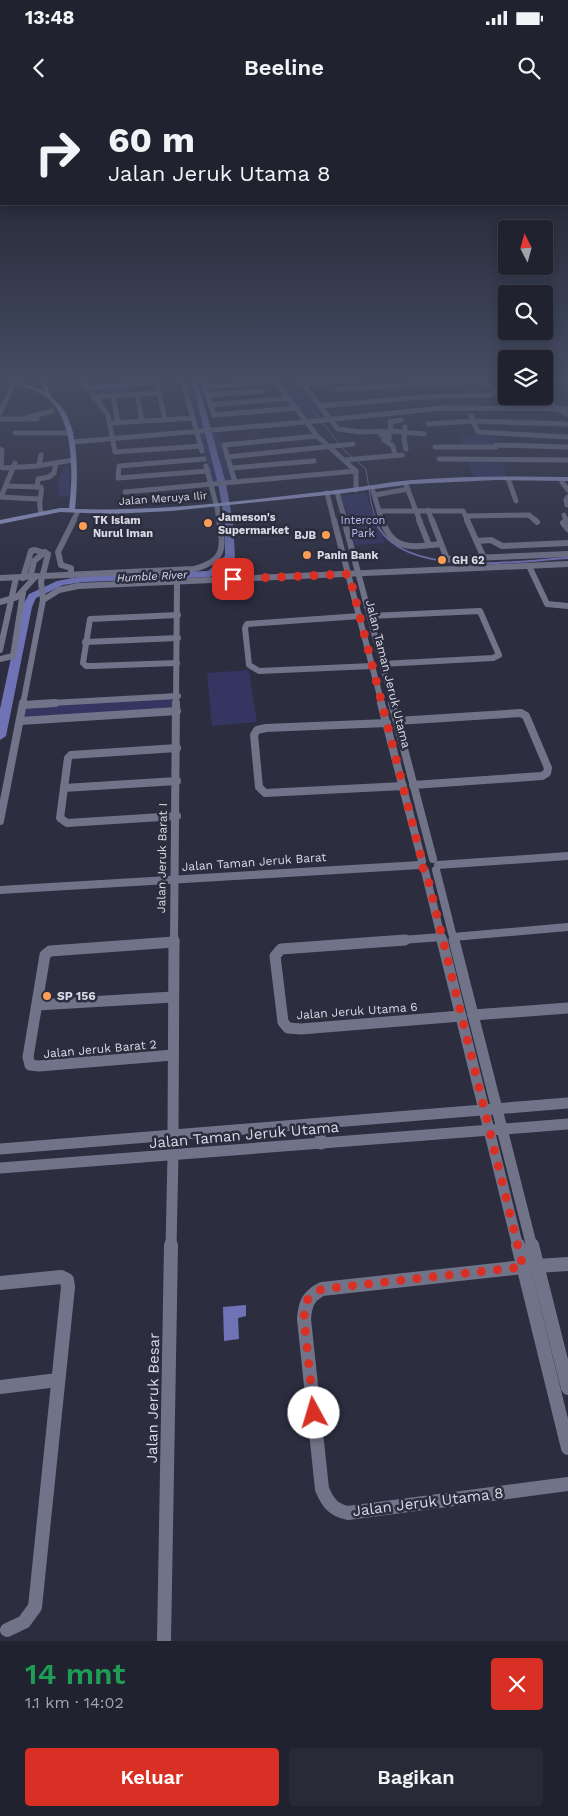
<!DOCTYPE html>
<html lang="id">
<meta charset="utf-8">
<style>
body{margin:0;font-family:"Work Sans",sans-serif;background:#292a37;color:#f1f3f6;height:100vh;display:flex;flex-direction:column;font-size:19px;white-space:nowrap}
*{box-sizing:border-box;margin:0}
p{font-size:16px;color:#a2a4aa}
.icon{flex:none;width:28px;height:28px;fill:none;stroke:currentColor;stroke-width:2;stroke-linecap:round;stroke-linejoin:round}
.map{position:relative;height:1541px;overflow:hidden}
.side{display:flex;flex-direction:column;background:#21222f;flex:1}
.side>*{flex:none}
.top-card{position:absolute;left:0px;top:0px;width:569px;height:105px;box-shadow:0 2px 12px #0003,0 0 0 1px #3e3f4b;background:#21222f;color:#f1f3f6;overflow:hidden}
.needle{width:32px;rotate:354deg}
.controls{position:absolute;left:498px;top:120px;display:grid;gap:10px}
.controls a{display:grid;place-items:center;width:55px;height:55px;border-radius:5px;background:#21222f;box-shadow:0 2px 12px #0003,0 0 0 1px #3e3f4b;font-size:25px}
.pin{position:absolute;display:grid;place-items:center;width:42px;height:42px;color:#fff;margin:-21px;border-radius:10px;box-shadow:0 2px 8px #0006}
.me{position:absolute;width:55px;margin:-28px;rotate:354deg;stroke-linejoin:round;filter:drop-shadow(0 0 4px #0008)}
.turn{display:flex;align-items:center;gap:18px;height:105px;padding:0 25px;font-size:22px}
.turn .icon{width:65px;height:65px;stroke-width:2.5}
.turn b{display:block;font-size:35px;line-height:42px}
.round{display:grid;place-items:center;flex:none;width:52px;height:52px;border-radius:5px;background:#292a37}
.headline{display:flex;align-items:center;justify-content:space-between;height:85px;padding:0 25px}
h1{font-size:30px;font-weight:600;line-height:38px;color:#1e9e55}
.action{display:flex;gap:10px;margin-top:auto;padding:10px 25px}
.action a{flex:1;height:58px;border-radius:5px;background:#d93025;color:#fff;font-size:20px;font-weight:600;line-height:58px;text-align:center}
.action a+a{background:#292a37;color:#f1f3f6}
.status{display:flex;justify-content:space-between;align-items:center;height:35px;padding:0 25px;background:#21222f;direction:ltr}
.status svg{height:14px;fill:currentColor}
header{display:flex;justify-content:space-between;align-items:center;height:65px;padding:0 25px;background:#21222f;font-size:22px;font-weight:600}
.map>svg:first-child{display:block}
.green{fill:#343560}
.water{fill:#6f72b5}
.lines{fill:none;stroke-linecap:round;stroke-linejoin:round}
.stream-far1{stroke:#6f72b5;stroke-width:1}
.stream{stroke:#6f72b5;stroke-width:2}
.river{fill:#6f72b5;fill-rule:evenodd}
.minor-far4{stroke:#717488;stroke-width:5}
.minor-far3{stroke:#717488;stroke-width:6}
.minor-far2{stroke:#717488;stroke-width:8}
.minor-far1{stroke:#717488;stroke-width:11}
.minor{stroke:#717488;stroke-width:14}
.major{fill:#969ac9;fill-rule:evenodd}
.route{stroke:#d93025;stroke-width:9;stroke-dasharray:0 16.2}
.poi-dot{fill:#fc9d54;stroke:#2c2d3f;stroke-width:2}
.labels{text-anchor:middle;stroke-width:5;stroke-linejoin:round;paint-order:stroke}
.far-street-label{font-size:11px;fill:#d9dae5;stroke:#2c2d3f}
.far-poi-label{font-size:11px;font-weight:bold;fill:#d9dae5;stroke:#2c2d3f;text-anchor:start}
.far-park-label{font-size:11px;fill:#babff7;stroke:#2c2d3f}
.far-water-label{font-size:11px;font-style:italic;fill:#dddff2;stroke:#2c2d3f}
.street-label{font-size:12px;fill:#d9dae5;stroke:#2c2d3f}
.poi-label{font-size:12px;font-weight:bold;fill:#d9dae5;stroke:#2c2d3f;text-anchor:start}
.near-street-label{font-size:15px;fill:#d9dae5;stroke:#2c2d3f}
</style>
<div class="status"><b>13:48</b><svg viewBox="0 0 49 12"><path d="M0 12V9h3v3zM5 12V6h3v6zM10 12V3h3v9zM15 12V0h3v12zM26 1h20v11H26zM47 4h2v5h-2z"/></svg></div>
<header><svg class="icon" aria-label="back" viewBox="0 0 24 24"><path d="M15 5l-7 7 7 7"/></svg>Beeline<svg class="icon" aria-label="search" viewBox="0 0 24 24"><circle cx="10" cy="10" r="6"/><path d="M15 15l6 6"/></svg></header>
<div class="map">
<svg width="568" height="1541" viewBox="0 0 568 1541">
<rect width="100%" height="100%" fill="#2c2d3f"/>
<g class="green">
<path d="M184,279H194L207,330L199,331Z"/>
<path d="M276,279H284L317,320L308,321Z"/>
<path d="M289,279H297L327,318L321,319Z"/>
<path d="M156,283L158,292L94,297L87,288Z"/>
<path d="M218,330L235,382L212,384L198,332Z"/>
<path d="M461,336H493L496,347L461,346Z"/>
<path d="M468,361H502L507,378H474Z"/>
<path d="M64,366H69L70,396L58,397V380Z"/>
<path d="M365,393L385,443L354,445L339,396Z"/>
<path d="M249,570L257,622L212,626L207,573Z"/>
<path d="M173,598V609L22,618L24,607Z"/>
</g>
<path class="water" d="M246,1205V1216L238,1218L239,1239L224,1241L223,1207Z"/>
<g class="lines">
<path class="stream-far1" d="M287,279L345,351L366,369L371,402L376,421"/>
<path class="stream" d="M375,420C398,480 517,461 568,458"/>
<path class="river" d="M191,279H197L226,384L233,422L235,457L225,467L210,477L83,482L63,485L36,498L32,507L6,636L0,640V609L22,507L29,494L57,481L83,476L208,471L225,456V422L218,384Z"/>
<g class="minor-far4">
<path d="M81,279L108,315L115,352L201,346"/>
<path d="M182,279L202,351"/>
<path d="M202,279L214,315L297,308"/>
<path d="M274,279L317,336L356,371V390"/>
<path d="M299,279L338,329L361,332L391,331L390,322L401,320"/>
<path d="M545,279V290L552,304"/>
<path d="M303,284L364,279"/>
<path d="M204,287L276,281"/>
<path d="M86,288L158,282"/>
<path d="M158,288L165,319"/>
<path d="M339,289L480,281"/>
<path d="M137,294L142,321"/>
<path d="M207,295L263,291"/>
<path d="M113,296L118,323"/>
<path d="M538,296L568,315"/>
<path d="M93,297L159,293"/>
<path d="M210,305L290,298"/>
<path d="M320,306L424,297L490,295L497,292L477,279"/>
<path d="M509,309L530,296"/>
<path d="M0,313L14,282"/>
<path d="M471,316L478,332L568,337"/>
<path d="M29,317L52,311"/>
<path d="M0,319H37"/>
<path d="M111,323L193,318"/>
<path d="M428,324L472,321L568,324"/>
<path d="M405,327L404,340L406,349"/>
<path d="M391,331L424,334"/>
<path d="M15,333H71"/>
<path d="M381,335H389V339L384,340L393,346L395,355"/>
<path d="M73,342L306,322L441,308L568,309"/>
<path d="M496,345L568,347"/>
<path d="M435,347H496"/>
<path d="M0,349L2,350L1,367L3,368L37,366L73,360"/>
<path d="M227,357L353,344"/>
<path d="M204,359L119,366L118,378L208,371"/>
<path d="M439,359L568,360"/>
<path d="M344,360L402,355"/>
<path d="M15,363L1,397L38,399"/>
<path d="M39,365L41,355"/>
<path d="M206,366L216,404"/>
<path d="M231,368L314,361"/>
<path d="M509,381L516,401"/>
<path d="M235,382L224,345L317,336"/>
<path d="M562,382L568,390"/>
<path d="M406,385L420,421"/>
<path d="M6,386L41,387C43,396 37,400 41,412"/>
<path d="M37,387L38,379L49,377L54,373L56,363"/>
<path d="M373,391L382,421"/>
<path d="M125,392L356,371"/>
<path d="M337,392L345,421"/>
<path d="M327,393L334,421"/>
<path d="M375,395L408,389"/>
<path d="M567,405L566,400L568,397"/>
<path d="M217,407L219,421"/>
<path d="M428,410L432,421"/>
<path d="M379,411H463L468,421"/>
<path d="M564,415L566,421"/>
<path d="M466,416L529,415L536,421"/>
<path d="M73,421L77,413"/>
</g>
<g class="minor-far3">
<path d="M334,420L382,604"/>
<path d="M344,420L393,604"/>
<path d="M382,420C393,452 412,447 441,444"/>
<path d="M419,420L429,445"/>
<path d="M432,420L447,459L568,454"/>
<path d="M467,420L484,458"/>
<path d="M535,420L537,422"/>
<path d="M567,420L563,423L568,429"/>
<path d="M477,441L491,440L502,446L568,443"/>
<path d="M529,466L547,504L568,506"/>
<path d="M31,474L34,461L45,452"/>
<path d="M71,475V468L61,465L58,452L74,420"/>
<path d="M0,478L194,469C225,461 224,448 219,420"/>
<path d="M43,500L59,490L78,486L568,464"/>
<path d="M0,502L17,497L36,476"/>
<path d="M360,516L247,524L245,528L249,565L259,571L372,566"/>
<path d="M370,516L480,511L499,555L493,558L382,564"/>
<path d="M85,542L178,538"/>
<path d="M0,550L16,478"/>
<path d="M0,559L13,556L23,493"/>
<path d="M177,563L92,566H86L83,563L90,519L178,515"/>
<path d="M23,604L43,500L41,482L48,454L35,450L31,451L23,478"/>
<path d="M33,604L178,596"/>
<path d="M176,604L177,482"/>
</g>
<g class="minor-far2">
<path d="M381,603L422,761"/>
<path d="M392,603L433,759"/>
<path d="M23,605L55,603"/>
<path d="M20,621L177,611"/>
<path d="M397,621L521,613L526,616L548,668L547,673L542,676L413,685"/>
<path d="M387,623L266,628L257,630L254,635L259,687L265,693L403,686"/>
<path d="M177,648L71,655L68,658L60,718L67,723L177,716"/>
<path d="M64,688L177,681"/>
<path d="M0,721L23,603"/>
<path d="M438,765L568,756"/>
<path d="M436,770L454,841"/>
<path d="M425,771L442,841"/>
<path d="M0,790L420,765"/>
<path d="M453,837L568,827"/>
<path d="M174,841L176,603"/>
<path d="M388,841L442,837"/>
</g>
<g class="minor-far1">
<path d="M405,840L281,849L275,856L283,922L288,928L301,929L461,916"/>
<path d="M442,840L518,1147"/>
<path d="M454,840L532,1147"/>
<path d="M37,905L173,897"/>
<path d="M473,915L568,908"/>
<path d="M173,955L39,966L30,965L28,957L45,855L50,851L174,842"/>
<path d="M319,1024L321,1044"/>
<path d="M173,1035L174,840"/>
<path d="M0,1049L568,1003"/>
<path d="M0,1068L568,1024"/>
<path d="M171,1147L173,1056"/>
</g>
<g class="minor">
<path d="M518,1145L568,1348"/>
<path d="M532,1145L568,1288"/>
<path d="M537,1166L568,1164"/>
<path d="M523,1167L322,1189C308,1196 305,1204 304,1219L322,1389C328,1403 333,1410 348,1413L568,1384"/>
<path d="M0,1183L61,1177L67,1180L68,1187L35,1507L24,1522L7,1530"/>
<path d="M0,1287L58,1280"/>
<path d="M164,1541L171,1145"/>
</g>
<path class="major" d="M0,279L21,282L45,292L40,279H44C47,284 49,292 51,296C55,302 62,306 66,314C79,337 78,382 75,409C162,412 250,400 337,390C362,387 387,382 412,380C464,376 516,376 568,377V381L496,380L412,384L337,394L171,411L111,414L60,412L0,424V420L60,408H69C73,376 75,320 47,298C34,288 16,284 0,280Z"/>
</g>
<linearGradient id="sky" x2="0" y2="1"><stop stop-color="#181923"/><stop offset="0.56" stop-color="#454c63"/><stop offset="1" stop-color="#454c63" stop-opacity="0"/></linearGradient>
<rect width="568" height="495" fill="url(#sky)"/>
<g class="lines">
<path class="route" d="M233,479L349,474L422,761L420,765L426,771L523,1167L322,1189C306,1197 305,1201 304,1219L314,1313"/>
</g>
<g class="poi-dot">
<circle cx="208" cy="423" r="5"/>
<circle cx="83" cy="426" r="5"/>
<circle cx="326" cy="435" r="5"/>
<circle cx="307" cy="455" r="5"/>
<circle cx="442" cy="460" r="5"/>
<circle cx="47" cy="896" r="5"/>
</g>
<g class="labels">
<g class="far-street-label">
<text transform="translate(163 398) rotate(-4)" y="4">Jalan Meruya Ilir</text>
</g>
<g class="far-poi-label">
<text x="218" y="421">Jameson's<tspan x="218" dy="13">Supermarket</tspan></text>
<text x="93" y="424">TK Islam<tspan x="93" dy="13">Nurul Iman</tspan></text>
<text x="316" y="439" text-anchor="end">BJB</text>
<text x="317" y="459">Panin Bank</text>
<text x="452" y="464">GH 62</text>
</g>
<g class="far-park-label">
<text x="363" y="424">Intercon<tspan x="363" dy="13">Park</tspan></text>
</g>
<g class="far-water-label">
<text transform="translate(152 476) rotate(-3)" y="4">Humble River</text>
</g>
<g class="street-label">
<text transform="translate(388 574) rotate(76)" y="4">Jalan Taman Jeruk Utama</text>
<text transform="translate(162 758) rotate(-89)" y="4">Jalan Jeruk Barat I</text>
<text transform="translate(254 762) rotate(-4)" y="4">Jalan Taman Jeruk Barat</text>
<text transform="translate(357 911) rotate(-4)" y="4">Jalan Jeruk Utama 6</text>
<text transform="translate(100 949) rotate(-5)" y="4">Jalan Jeruk Barat 2</text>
</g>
<g class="poi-label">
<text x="57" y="900">SP 156</text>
</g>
<g class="near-street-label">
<text transform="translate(244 1035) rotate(-5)" y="5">Jalan Taman Jeruk Utama</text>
<text transform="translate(153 1298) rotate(-89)" y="5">Jalan Jeruk Besar</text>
<text transform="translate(428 1402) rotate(-7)" y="5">Jalan Jeruk Utama 8</text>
</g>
</g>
</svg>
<div class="controls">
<a><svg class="needle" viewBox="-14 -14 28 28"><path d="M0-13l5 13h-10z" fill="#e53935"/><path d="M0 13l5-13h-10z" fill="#a2a4aa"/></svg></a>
<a><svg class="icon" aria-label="search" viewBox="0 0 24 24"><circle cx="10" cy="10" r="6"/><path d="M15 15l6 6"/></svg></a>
<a><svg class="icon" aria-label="layers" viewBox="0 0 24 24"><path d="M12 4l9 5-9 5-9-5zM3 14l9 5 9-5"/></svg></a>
</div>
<div class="pin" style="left:233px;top:479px;background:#d93025"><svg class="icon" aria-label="arrive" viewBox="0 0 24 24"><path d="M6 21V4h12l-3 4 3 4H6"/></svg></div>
<svg class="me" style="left:314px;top:1313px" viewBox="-20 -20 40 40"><circle r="19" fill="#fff"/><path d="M0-13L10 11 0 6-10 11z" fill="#d93025"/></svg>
<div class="top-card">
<div class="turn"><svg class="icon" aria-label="right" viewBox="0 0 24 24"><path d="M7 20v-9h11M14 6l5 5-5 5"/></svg><div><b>60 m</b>Jalan Jeruk Utama 8</div></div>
</div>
</div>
<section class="side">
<div class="headline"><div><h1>14 mnt</h1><p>1.1 km · 14:02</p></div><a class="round" style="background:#d93025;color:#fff"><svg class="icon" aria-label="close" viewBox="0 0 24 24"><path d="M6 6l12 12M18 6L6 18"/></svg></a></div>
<div class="action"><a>Keluar</a><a>Bagikan</a></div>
</section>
